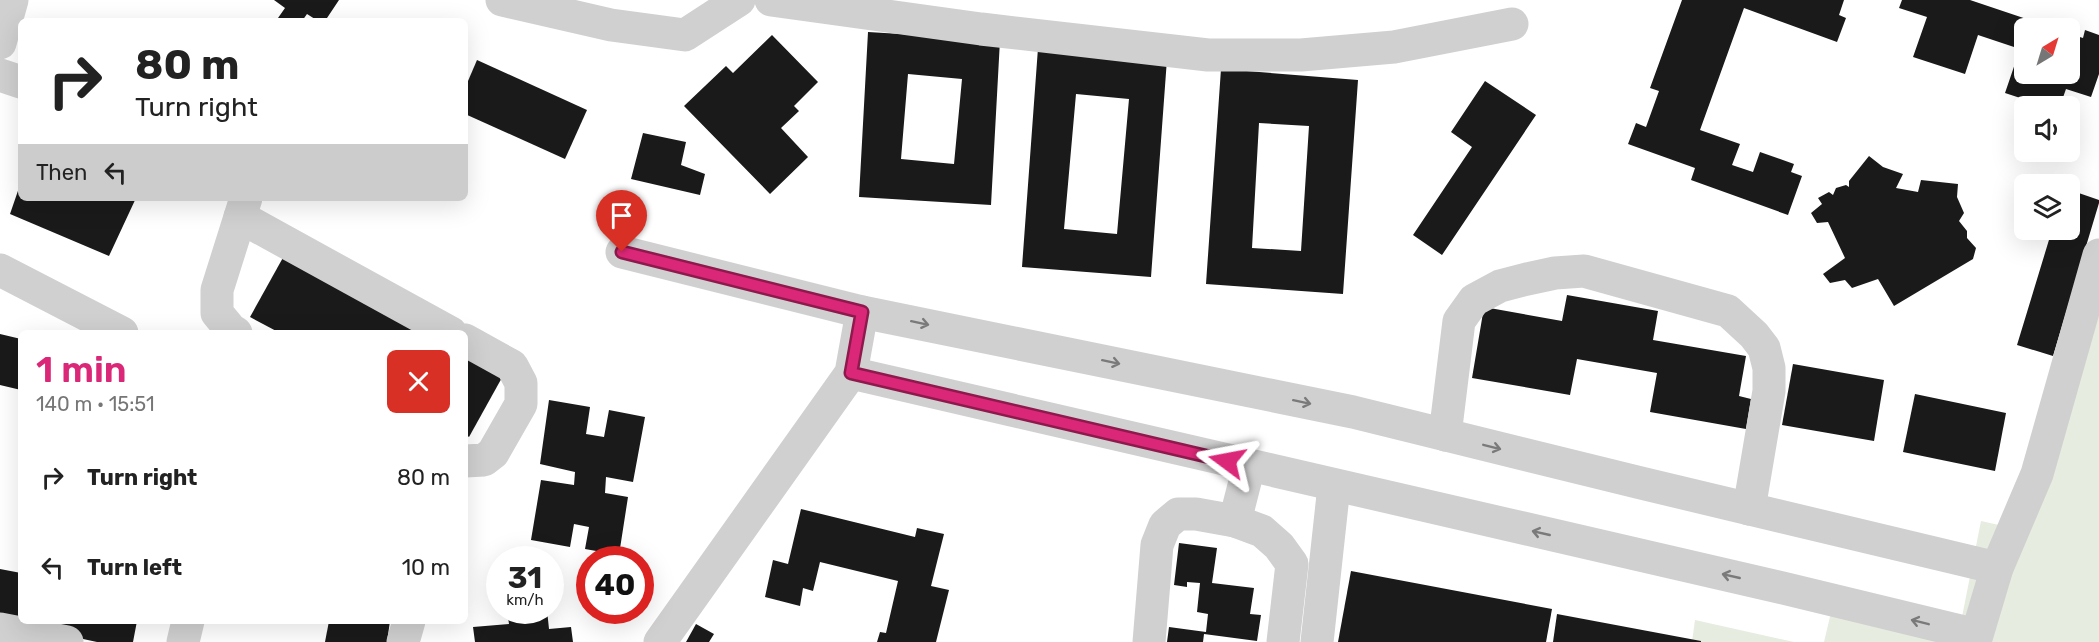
<!DOCTYPE html>
<meta charset="utf-8">
<style>
body{margin:0;font-family:Rubik,sans-serif;background:#f2f2f2;color:#222;height:100vh;display:flex;flex-direction:column;font-size:22px;white-space:nowrap}
*{box-sizing:border-box;margin:0}
p{font-size:20px;color:#767676}
.icon{flex:none;width:33px;height:33px;fill:none;stroke:currentColor;stroke-width:2;stroke-linecap:round;stroke-linejoin:round}
.map{position:relative;flex:1;overflow:hidden}
.panel{position:absolute;left:18px;top:330px;width:450px;height:294px;display:flex;flex-direction:column;background:#fff;border-radius:9px;box-shadow:0 6px 24px #0002}
.panel>*{flex:none}
.top-card{position:absolute;left:18px;top:18px;width:450px;height:183px;border-radius:9px;box-shadow:0 6px 24px #0002;background:#fff;color:#222;overflow:hidden}
.needle{width:39px;rotate:38deg}
.controls{position:absolute;left:2014px;top:18px;display:grid;gap:12px}
.controls a{display:grid;place-items:center;width:66px;height:66px;border-radius:9px;background:#fff;box-shadow:0 6px 24px #0002;font-size:30px}
.speed{position:absolute;left:486px;top:546px;display:flex;gap:12px;font-size:30px;font-weight:700;text-align:center}
.speed>*{display:grid;place-content:center;width:78px;height:78px;border-radius:50%;background:#fff;box-shadow:0 6px 24px #0002;line-height:1}
.speed small{font-size:15px;font-weight:400}
.speed .limit{border:9px solid #d22;background:#fff;color:#111}
.pin{position:absolute;display:grid;place-items:center;width:51px;height:51px;color:#fff;margin:-62px -26px;border-radius:50% 50% 50% 0;rotate:-45deg;box-shadow:0 0 6px #0007}
.pin .icon{rotate:45deg}
.me{position:absolute;width:66px;margin:-33px;rotate:283deg;stroke-linejoin:round;filter:drop-shadow(0 0 4px #0008)}
.turn{display:flex;align-items:center;gap:21px;height:126px;padding:0 18px;font-size:27px}
.turn .icon{width:78px;height:78px;stroke-width:2.5}
.turn b{display:block;font-size:42px;line-height:51px}
.then{display:flex;align-items:center;height:57px;padding:0 18px;background:#0003;gap:12px;font-size:22px}
.round{display:grid;place-items:center;flex:none;width:63px;height:63px;border-radius:9px;background:#f2f2f2}
.overview{display:flex;align-items:center;justify-content:space-between;height:102px;padding:0 18px}
h1{font-size:36px;font-weight:600;line-height:45px;color:#db2777}
ul{padding:0;list-style:none}
li{display:flex;align-items:center;gap:18px;height:90px;padding:0 18px}
li div{flex:1}
li b{display:block;font-size:22px}
li em{font-style:normal}
.map>svg:first-child{display:block}
.green{fill:#e6ecdf}
.building{fill:#1a1a1a;fill-rule:evenodd}
.lines{fill:none;stroke-linecap:round;stroke-linejoin:round}
.minor{stroke:#d0d0d0;stroke-width:33}
.oneway{stroke:#7a7a7a}
.route-casing{stroke:#8e194d;stroke-width:15}
.route{stroke:#db2777;stroke-width:10}
</style>
<div class="map">
<svg width="2099" height="642" viewBox="0 0 2099 642">
<rect width="100%" height="100%" fill="#fff"/>
<g class="green">
<path d="M2099,240V642H1824L1833,604L1960,627L1981,521L2030,532Z"/>
<path d="M1695,620L1794,642H1692Z"/>
</g>
<g class="building">
<path d="M274,0H339L325,21H318L307,14L302,21H282L278,18L285,8Z"/>
<path d="M1682,0H1844L1839,15L1846,18L1837,42L1744,8L1700,130L1740,144L1732,165L1753,172L1760,152L1794,164L1791,172L1802,176L1788,215L1691,180L1695,168L1628,144L1636,123L1646,127L1659,91L1650,88Z"/>
<path d="M1902,0H1970L2053,28H2025V74H2070V34L2083,38L2085,30L2099,35V74L2091,97L2066,89L2060,106H2045L2005,93L2020,49L1978,35L1965,74L1913,57L1927,17L1899,8Z"/>
<path d="M868,32L1000,40L991,205L859,197ZM908,74L962,79L954,164L901,159Z"/>
<path d="M772,35L818,82L794,106L799,111L781,128L808,157L770,194L684,106L726,66L733,73Z"/>
<path d="M1038,48L1167,59L1151,277L1022,267ZM1076,94L1129,99L1117,234L1064,229Z"/>
<path d="M477,60L587,110L565,159L465,114V88Z"/>
<path d="M1221,69L1358,80L1343,294L1206,284ZM1259,123L1309,126L1301,251L1252,248Z"/>
<path d="M1485,81L1536,115L1442,255L1413,235L1472,147L1451,132Z"/>
<path d="M643,133L686,142L681,165L705,174L700,195L631,179Z"/>
<path d="M1869,156L1883,167L1903,174L1896,188L1918,192L1921,180L1958,184L1957,197L1964,213L1959,221L1967,231V238L1976,248L1973,259L1894,306L1878,279L1852,288L1845,280L1830,283L1823,274L1845,258L1828,222L1817,223L1811,213L1822,204L1818,198L1829,192L1833,195L1836,188L1846,185L1849,187V181Z"/>
<path d="M21,182V198H136L109,256L10,214Z"/>
<path d="M2070,190L2099,200V203L2053,356L2017,345L2052,230H2070Z"/>
<path d="M285,254L429,333H280L250,317Z"/>
<path d="M1567,295L1658,311L1653,340L1746,356L1739,396L1751,399L1746,429L1650,412L1657,373L1577,359L1570,395L1472,378L1484,307L1562,321Z"/>
<path d="M0,334L21,339V390L0,385Z"/>
<path d="M465,353L504,374L469,437L465,434Z"/>
<path d="M1793,364L1884,380L1874,441L1782,425Z"/>
<path d="M1915,394L2006,413L1995,471L1903,452Z"/>
<path d="M549,400L590,407L586,434L604,437L609,410L645,417L633,482L606,477L605,493L628,497L619,555L585,549L589,527L574,524L570,547L531,540L541,480L574,485L575,472L540,464Z"/>
<path d="M801,509L915,537L917,528L944,534L931,586L949,590L936,642H877L880,632L886,633L898,581L820,562L813,591L803,588L800,606L765,597L773,560L788,564Z"/>
<path d="M1179,543L1217,548L1212,583L1254,588L1250,614L1261,615L1257,641L1204,634L1203,642H1167L1169,627L1206,632L1208,614L1197,612L1200,583L1187,582V587L1174,585Z"/>
<path d="M0,569L21,573V621H137L133,642H97L0,621Z"/>
<path d="M1351,571L1552,609L1546,642H1338Z"/>
<path d="M507,610H547L549,629L571,627L573,642H475L473,627L509,624Z"/>
<path d="M1557,614L1701,641V642H1553Z"/>
<path d="M329,621H390L387,642H325Z"/>
<path d="M696,624L714,634L709,642H686Z"/>
</g>
<g class="lines">
<g class="minor">
<path d="M502,0L611,25L685,35L739,0"/>
<path d="M771,0L981,29L1208,55H1301L1394,47L1512,24"/>
<path d="M0,43L12,0"/>
<path d="M0,75L21,82"/>
<path d="M240,217L451,333"/>
<path d="M622,252L862,312L1353,412L1641,483L1997,568"/>
<path d="M0,270L122,333"/>
<path d="M236,333L231,330L217,313V290L246,198"/>
<path d="M465,340L512,366L521,383V404L493,453L484,460L465,461"/>
<path d="M851,373L1787,589L1977,635L1997,568L2037,474L2099,255"/>
<path d="M1445,435L1459,321L1474,300L1500,286L1527,279L1555,273L1584,271L1728,311L1754,335L1764,348L1769,368V391L1749,509"/>
<path d="M1235,521L1249,466"/>
<path d="M0,629L67,642"/>
<path d="M183,642L188,621"/>
<path d="M403,642L409,621"/>
<path d="M660,642L851,373L862,312"/>
<path d="M1149,642L1157,545L1165,525L1178,514H1196L1235,521L1262,531L1279,546L1292,564L1283,642"/>
<path d="M1317,642L1334,486"/>
</g>
</g>
<defs><path id="oneway-shaft" d="M-6 0H5M1.5-3L5.5 0L1.5 3" fill="none" stroke-width="1.6" stroke-linecap="round" stroke-linejoin="round" transform="scale(1.5)"/></defs>
<g class="oneway">
<use href="#oneway-shaft" transform="translate(920 323) rotate(12)"/>
<use href="#oneway-shaft" transform="translate(1111 362) rotate(12)"/>
<use href="#oneway-shaft" transform="translate(1302 402) rotate(12)"/>
<use href="#oneway-shaft" transform="translate(1492 447) rotate(14)"/>
<use href="#oneway-shaft" transform="translate(1541 533) rotate(-167)"/>
<use href="#oneway-shaft" transform="translate(1731 576) rotate(-167)"/>
<use href="#oneway-shaft" transform="translate(1920 622) rotate(-166)"/>
</g>
<g class="lines">
<defs>
<path id="route" d="M622,252L862,312L851,373L1227,461"/>
</defs>
<use href="#route" class="route-casing"/>
<use href="#route" class="route"/>
</g>
</svg>
<div class="controls">
<a><svg class="needle" viewBox="-14 -14 28 28"><path d="M0-13l5 13h-10z" fill="#e53935"/><path d="M0 13l5-13h-10z" fill="#767676"/></svg></a>
<a><svg class="icon" aria-label="sound" viewBox="0 0 24 24"><path d="M4 9h4l5-4v14l-5-4H4zM17 9q2 3 0 6"/></svg></a>
<a><svg class="icon" aria-label="layers" viewBox="0 0 24 24"><path d="M12 4l9 5-9 5-9-5zM3 14l9 5 9-5"/></svg></a>
</div>
<div class="speed"><div>31<small>km/h</small></div><div class="limit">40</div></div>
<div class="pin" style="left:622px;top:252px;background:#d93025"><svg class="icon" aria-label="arrive" viewBox="0 0 24 24"><path d="M6 21V4h12l-3 4 3 4H6"/></svg></div>
<svg class="me" style="left:1227px;top:461px" viewBox="-20 -20 40 40"><path d="M0-17L14 15 0 8-14 15z" fill="#db2777" stroke="#fff" stroke-width="4"/></svg>
<div class="top-card">
<div class="turn"><svg class="icon" aria-label="right" viewBox="0 0 24 24"><path d="M7 20v-9h11M14 6l5 5-5 5"/></svg><div><b>80 m</b>Turn right</div></div>
<div class="then">Then<svg class="icon" aria-label="left" viewBox="0 0 24 24"><path d="M17 20v-9H6M10 6l-5 5 5 5"/></svg></div>
</div>
<section class="panel">
<div class="overview"><div><h1>1 min</h1><p>140 m · 15:51</p></div><a class="round" style="background:#d93025;color:#fff"><svg class="icon" aria-label="close" viewBox="0 0 24 24"><path d="M6 6l12 12M18 6L6 18"/></svg></a></div>
<ul>
<li><svg class="icon" aria-label="right" viewBox="0 0 24 24"><path d="M7 20v-9h11M14 6l5 5-5 5"/></svg><div><b>Turn right</b></div><em>80 m</em></li>
<li><svg class="icon" aria-label="left" viewBox="0 0 24 24"><path d="M17 20v-9H6M10 6l-5 5 5 5"/></svg><div><b>Turn left</b></div><em>10 m</em></li>
</ul>
</section>
</div>
